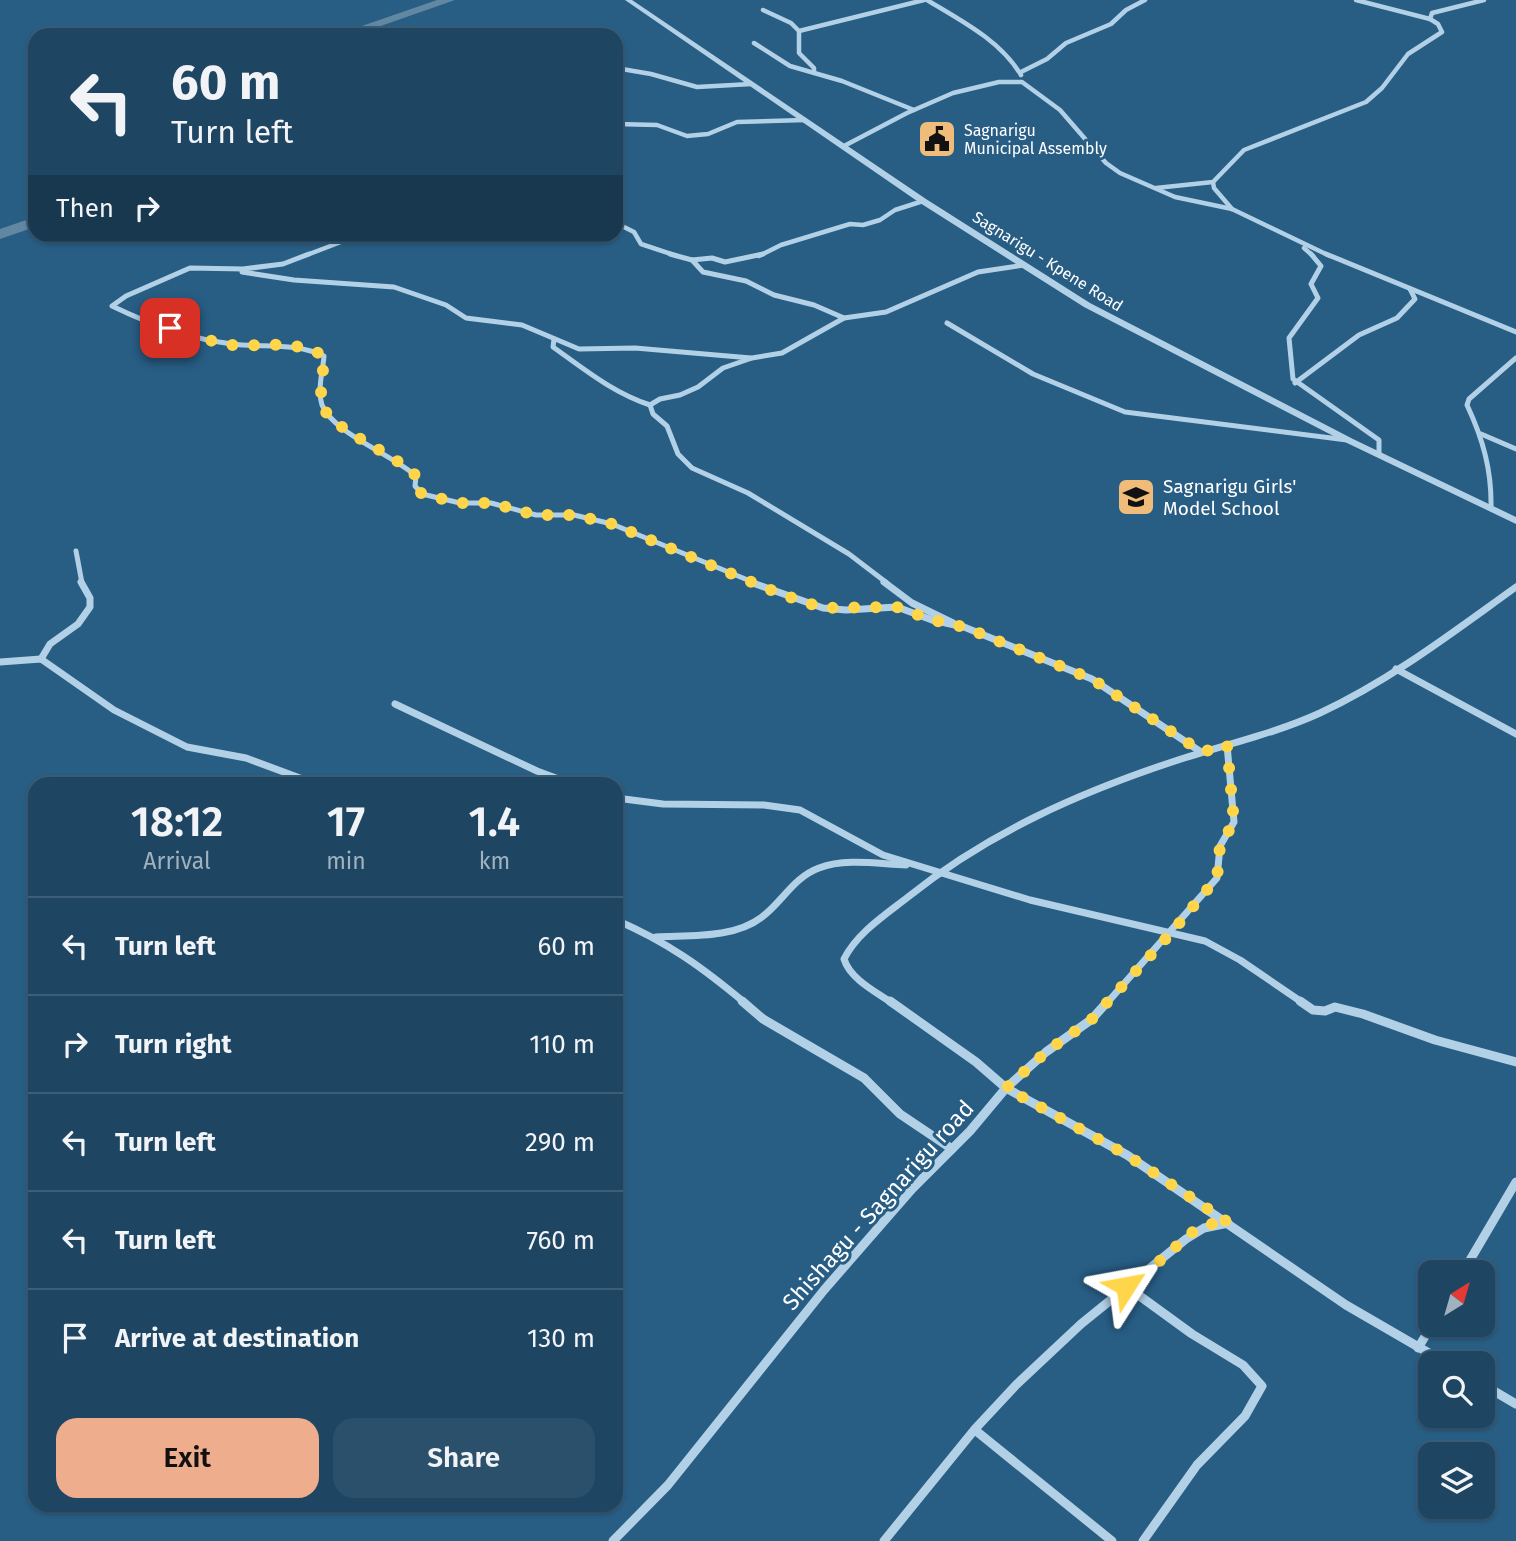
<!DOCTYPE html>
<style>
body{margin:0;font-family:"Fira Sans",sans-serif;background:#2b506c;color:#f1f3f6;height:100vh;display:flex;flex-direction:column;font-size:26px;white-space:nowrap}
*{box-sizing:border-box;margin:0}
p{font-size:23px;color:#a1b1be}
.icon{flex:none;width:38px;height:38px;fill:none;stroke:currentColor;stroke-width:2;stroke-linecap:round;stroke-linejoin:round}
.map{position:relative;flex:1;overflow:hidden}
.details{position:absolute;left:28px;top:777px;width:595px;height:735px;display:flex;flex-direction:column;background:#1e4663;border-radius:21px;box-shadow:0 2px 5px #0004,0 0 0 2px #3c5e78}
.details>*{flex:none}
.guide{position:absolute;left:28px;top:28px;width:595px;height:214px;border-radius:21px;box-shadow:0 2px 5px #0004,0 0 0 2px #3c5e78;background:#1e4663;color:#f1f3f6;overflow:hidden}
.needle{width:46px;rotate:37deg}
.tools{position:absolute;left:1418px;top:1260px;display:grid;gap:14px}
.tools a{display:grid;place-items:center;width:77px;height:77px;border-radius:14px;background:#1e4663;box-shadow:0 2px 5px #0004,0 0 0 2px #3c5e78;font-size:35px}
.pin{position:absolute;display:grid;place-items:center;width:60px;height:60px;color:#fff;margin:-30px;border-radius:14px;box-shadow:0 4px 10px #0006}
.me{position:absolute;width:77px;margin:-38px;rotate:56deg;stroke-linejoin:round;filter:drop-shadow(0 0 5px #0008)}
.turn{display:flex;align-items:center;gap:24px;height:147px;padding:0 28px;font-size:32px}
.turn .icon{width:91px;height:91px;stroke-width:2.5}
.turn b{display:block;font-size:49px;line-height:60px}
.then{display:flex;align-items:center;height:66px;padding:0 28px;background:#0003;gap:14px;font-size:26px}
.eta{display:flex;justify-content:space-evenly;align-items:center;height:119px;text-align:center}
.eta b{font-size:42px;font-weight:600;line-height:49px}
.button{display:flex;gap:14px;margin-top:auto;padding:14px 28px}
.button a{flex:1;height:80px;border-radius:21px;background:#eead8d;color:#111;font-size:28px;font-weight:600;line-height:80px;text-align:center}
.button a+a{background:#2b506c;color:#f1f3f6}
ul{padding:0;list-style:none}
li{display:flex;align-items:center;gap:21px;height:98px;padding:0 28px;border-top:2px solid #3c5e78}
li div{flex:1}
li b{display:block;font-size:26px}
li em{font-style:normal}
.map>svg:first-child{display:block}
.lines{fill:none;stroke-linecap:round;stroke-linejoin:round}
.river{fill:#6287a2;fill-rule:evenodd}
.minor-far3{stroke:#b2d1e7;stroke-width:4.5}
.minor-far2{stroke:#b2d1e7;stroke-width:5}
.minor-far1{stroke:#b2d1e7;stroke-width:7}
.minor{stroke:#b2d1e7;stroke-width:9}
.tertiary{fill:#b2d1e7;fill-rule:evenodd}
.route{stroke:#ffd54a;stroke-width:12;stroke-dasharray:0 21.6}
.labels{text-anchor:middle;stroke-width:6;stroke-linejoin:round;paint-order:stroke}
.far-poi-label{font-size:16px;fill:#fff;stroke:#285d84;text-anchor:start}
.far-street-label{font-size:16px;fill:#fff;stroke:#285d84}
.poi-label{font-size:19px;fill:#fff;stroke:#285d84;text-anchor:start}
.near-street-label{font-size:23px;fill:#fff;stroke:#285d84}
</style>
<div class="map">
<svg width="1516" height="1541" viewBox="0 0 1516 1541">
<rect width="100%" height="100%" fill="#285d84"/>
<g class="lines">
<g class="river">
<path d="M437,0H455L355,35H336Z"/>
<path d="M35,217V227L0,239V229Z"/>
</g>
<g class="minor-far3">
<path d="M927,0C960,20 1000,40 1021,75"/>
<path d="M1356,0L1430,19"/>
<path d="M763,10L791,23L799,31L924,0"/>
<path d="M799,31V53L814,68V73"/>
<path d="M754,43L790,66L842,81L914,110"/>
<path d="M616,68L651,74L697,87L751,84"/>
<path d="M1021,72L1047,59L1066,43L1111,24L1126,10L1145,0"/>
<path d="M616,124L657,125L687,136L708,134L737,122L805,120"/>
<path d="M844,146L907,113L953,93L999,82H1022L1060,110L1106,163L1120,173L1175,197L1232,209L1330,256"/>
<path d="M1213,182L1214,188L1232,209"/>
<path d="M1156,188L1213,182L1244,150L1366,102L1382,88L1408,54L1442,32L1438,24L1430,19L1432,13L1484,0"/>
<path d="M616,223L634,232L641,244L677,256"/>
<path d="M324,234L327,239H360L393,234"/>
<path d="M1304,248L1313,256"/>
<path d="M304,256L346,240"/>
<path d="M759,256L781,245L850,224L863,225L880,220L895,210L923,201"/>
</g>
<g class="minor-far2">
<path d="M309,254L283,264L243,269L190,268L126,296L112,306C149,324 191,339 232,344C264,348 294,342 324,356C323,370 317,390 322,405C333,433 393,455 416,476L415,486L422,494L460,503H491L536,515H574L612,524L755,583"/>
<path d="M670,254L692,260L712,258L725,262L763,254"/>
<path d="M1311,254L1321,266L1311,284L1318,298L1289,338L1293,379L1379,440V453"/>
<path d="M1326,254L1516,332"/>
<path d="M692,260L703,272L746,281L774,295L814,305L844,318"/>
<path d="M242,272L294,280L394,287L446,305L466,318L522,325L579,349L635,348L751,358"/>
<path d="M947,323L1033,374L1125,412L1347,440"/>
<path d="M554,339L553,347C584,369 613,393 650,405"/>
<path d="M1295,383L1359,335L1397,318L1415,299L1410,289"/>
<path d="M1481,434L1516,449"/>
<path d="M1491,509C1492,471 1483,439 1467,405L1469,399L1516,358"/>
<path d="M76,551L82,583"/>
<path d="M887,583L849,554L748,493L692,468L678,454L667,426L653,414L650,405L660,399L680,395L698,387L723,368L752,358L782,353L844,318L886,312L978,272L1024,265"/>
</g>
<g class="minor-far1">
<path d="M750,582L823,608L846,610L897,607L932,620L964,627L1092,679L1201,752"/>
<path d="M884,582L912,603L953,623"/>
<path d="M41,659L50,644L78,624L90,607V598L81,582"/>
<path d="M0,662L41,659L114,710L187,747L246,758L316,784"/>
<path d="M1396,669L1516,734"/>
<path d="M395,704L537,771L572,784"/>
<path d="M616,798L663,804L764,805L800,810L883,855L1030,900L1205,941L1240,960L1303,1003"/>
<path d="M616,920C667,942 702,967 745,1003"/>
<path d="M656,937C690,935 733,939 762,917C782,902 794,877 819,868C846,858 878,864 906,865"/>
<path d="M892,1003C876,992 850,979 844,959C857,933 885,915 908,897C988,833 1078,793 1175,761C1223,745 1274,734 1320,713C1391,680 1453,632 1516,587"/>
<path d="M1107,1003L1217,878L1220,846L1234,822L1227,745"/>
</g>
<g class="minor">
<path d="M742,1001L763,1019L864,1078L900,1114L952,1149"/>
<path d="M1108,1001L1092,1019L1046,1052L1006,1088L1127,1155L1346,1305L1446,1363"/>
<path d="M1300,1001L1313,1010L1325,1011L1335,1007L1363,1014L1435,1040L1516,1062"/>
<path d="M1463,1272L1516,1182"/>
<path d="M1126,1286L1192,1334L1243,1365L1262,1386L1245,1416L1197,1465L1143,1541"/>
<path d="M1418,1348L1432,1325"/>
<path d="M1482,1384L1516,1404"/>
<path d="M975,1430L1112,1541"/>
<path d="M613,1541L668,1485L824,1290L912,1189L970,1131L1006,1088L976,1062L890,1001"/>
<path d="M884,1541L975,1429L1016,1385L1081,1324L1186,1239L1204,1228L1228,1223"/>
</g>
<path class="tertiary" d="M625,0H632L926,199L1090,303L1353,439L1516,517V524L1347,443L1084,307L920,203Z"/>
</g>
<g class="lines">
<path class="route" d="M170,328C191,333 212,343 233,345C264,347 296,339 324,356C324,368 319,394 322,404C328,429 397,454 416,476L415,486L422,494L460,503H491L536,515H574L612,524L778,593L823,608L897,607L932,620L964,627L1092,679L1202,752L1227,745L1234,822L1220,846L1217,878L1171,933L1092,1019L1046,1052L1006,1088L1127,1155L1229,1223L1210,1224L1195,1230L1154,1266L1126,1286"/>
</g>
<defs>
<symbol id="civic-square" viewBox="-11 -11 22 22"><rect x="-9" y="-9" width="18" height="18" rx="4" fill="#efbc79" stroke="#285d84"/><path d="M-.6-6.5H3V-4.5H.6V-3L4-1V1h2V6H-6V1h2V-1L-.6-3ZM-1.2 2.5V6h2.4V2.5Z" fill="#111"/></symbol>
<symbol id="school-square" viewBox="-11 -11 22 22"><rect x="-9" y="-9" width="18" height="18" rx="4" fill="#efbc79" stroke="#285d84"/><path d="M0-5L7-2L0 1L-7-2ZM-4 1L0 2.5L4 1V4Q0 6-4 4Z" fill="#111"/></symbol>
</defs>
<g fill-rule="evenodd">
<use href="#civic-square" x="915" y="117" width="44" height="44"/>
<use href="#school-square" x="1114" y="475" width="44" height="44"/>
</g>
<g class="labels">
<g class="far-poi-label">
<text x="964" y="136">Sagnarigu<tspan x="964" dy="18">Municipal Assembly</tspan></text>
</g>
<g class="far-street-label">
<text transform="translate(1048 261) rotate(32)" y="6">Sagnarigu - Kpene Road</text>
</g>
<g class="poi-label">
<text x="1163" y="493">Sagnarigu Girls'<tspan x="1163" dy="22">Model School</tspan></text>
</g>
<g class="near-street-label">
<text transform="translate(878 1205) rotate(-48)" y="8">Shishagu - Sagnarigu road</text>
</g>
</g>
</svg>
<div class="tools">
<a><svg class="needle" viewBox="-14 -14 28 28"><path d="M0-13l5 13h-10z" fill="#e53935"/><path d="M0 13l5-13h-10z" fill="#a1b1be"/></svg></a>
<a><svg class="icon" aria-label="search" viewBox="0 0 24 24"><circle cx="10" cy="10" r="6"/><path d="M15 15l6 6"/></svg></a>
<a><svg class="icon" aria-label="layers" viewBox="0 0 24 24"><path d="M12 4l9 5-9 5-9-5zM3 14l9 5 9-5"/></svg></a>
</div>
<div class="pin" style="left:170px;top:328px;background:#d93025"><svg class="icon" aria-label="arrive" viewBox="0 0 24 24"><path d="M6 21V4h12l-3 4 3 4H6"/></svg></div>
<svg class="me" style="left:1126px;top:1286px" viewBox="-20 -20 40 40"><path d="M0-17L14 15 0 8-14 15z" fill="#ffd54a" stroke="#fff" stroke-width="4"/></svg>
<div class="guide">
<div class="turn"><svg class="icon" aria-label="left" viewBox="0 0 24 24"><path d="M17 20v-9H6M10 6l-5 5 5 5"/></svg><div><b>60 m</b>Turn left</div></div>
<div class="then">Then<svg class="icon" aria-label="right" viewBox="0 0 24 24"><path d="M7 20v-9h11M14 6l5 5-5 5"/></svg></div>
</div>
<section class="details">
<div class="eta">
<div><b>18:12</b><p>Arrival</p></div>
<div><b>17</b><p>min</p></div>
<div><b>1.4</b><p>km</p></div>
</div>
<ul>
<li><svg class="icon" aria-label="left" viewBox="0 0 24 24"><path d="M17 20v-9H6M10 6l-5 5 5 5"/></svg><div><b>Turn left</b></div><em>60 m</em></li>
<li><svg class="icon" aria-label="right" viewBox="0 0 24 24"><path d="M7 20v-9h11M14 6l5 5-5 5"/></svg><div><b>Turn right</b></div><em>110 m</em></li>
<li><svg class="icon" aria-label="left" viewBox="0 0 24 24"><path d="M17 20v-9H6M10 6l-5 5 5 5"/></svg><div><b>Turn left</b></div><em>290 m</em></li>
<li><svg class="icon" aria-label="left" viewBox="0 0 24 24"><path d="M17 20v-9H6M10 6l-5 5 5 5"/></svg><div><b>Turn left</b></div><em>760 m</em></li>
<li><svg class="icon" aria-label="arrive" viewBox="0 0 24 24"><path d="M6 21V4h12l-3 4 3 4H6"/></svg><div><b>Arrive at destination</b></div><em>130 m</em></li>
</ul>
<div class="button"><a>Exit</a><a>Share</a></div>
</section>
</div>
